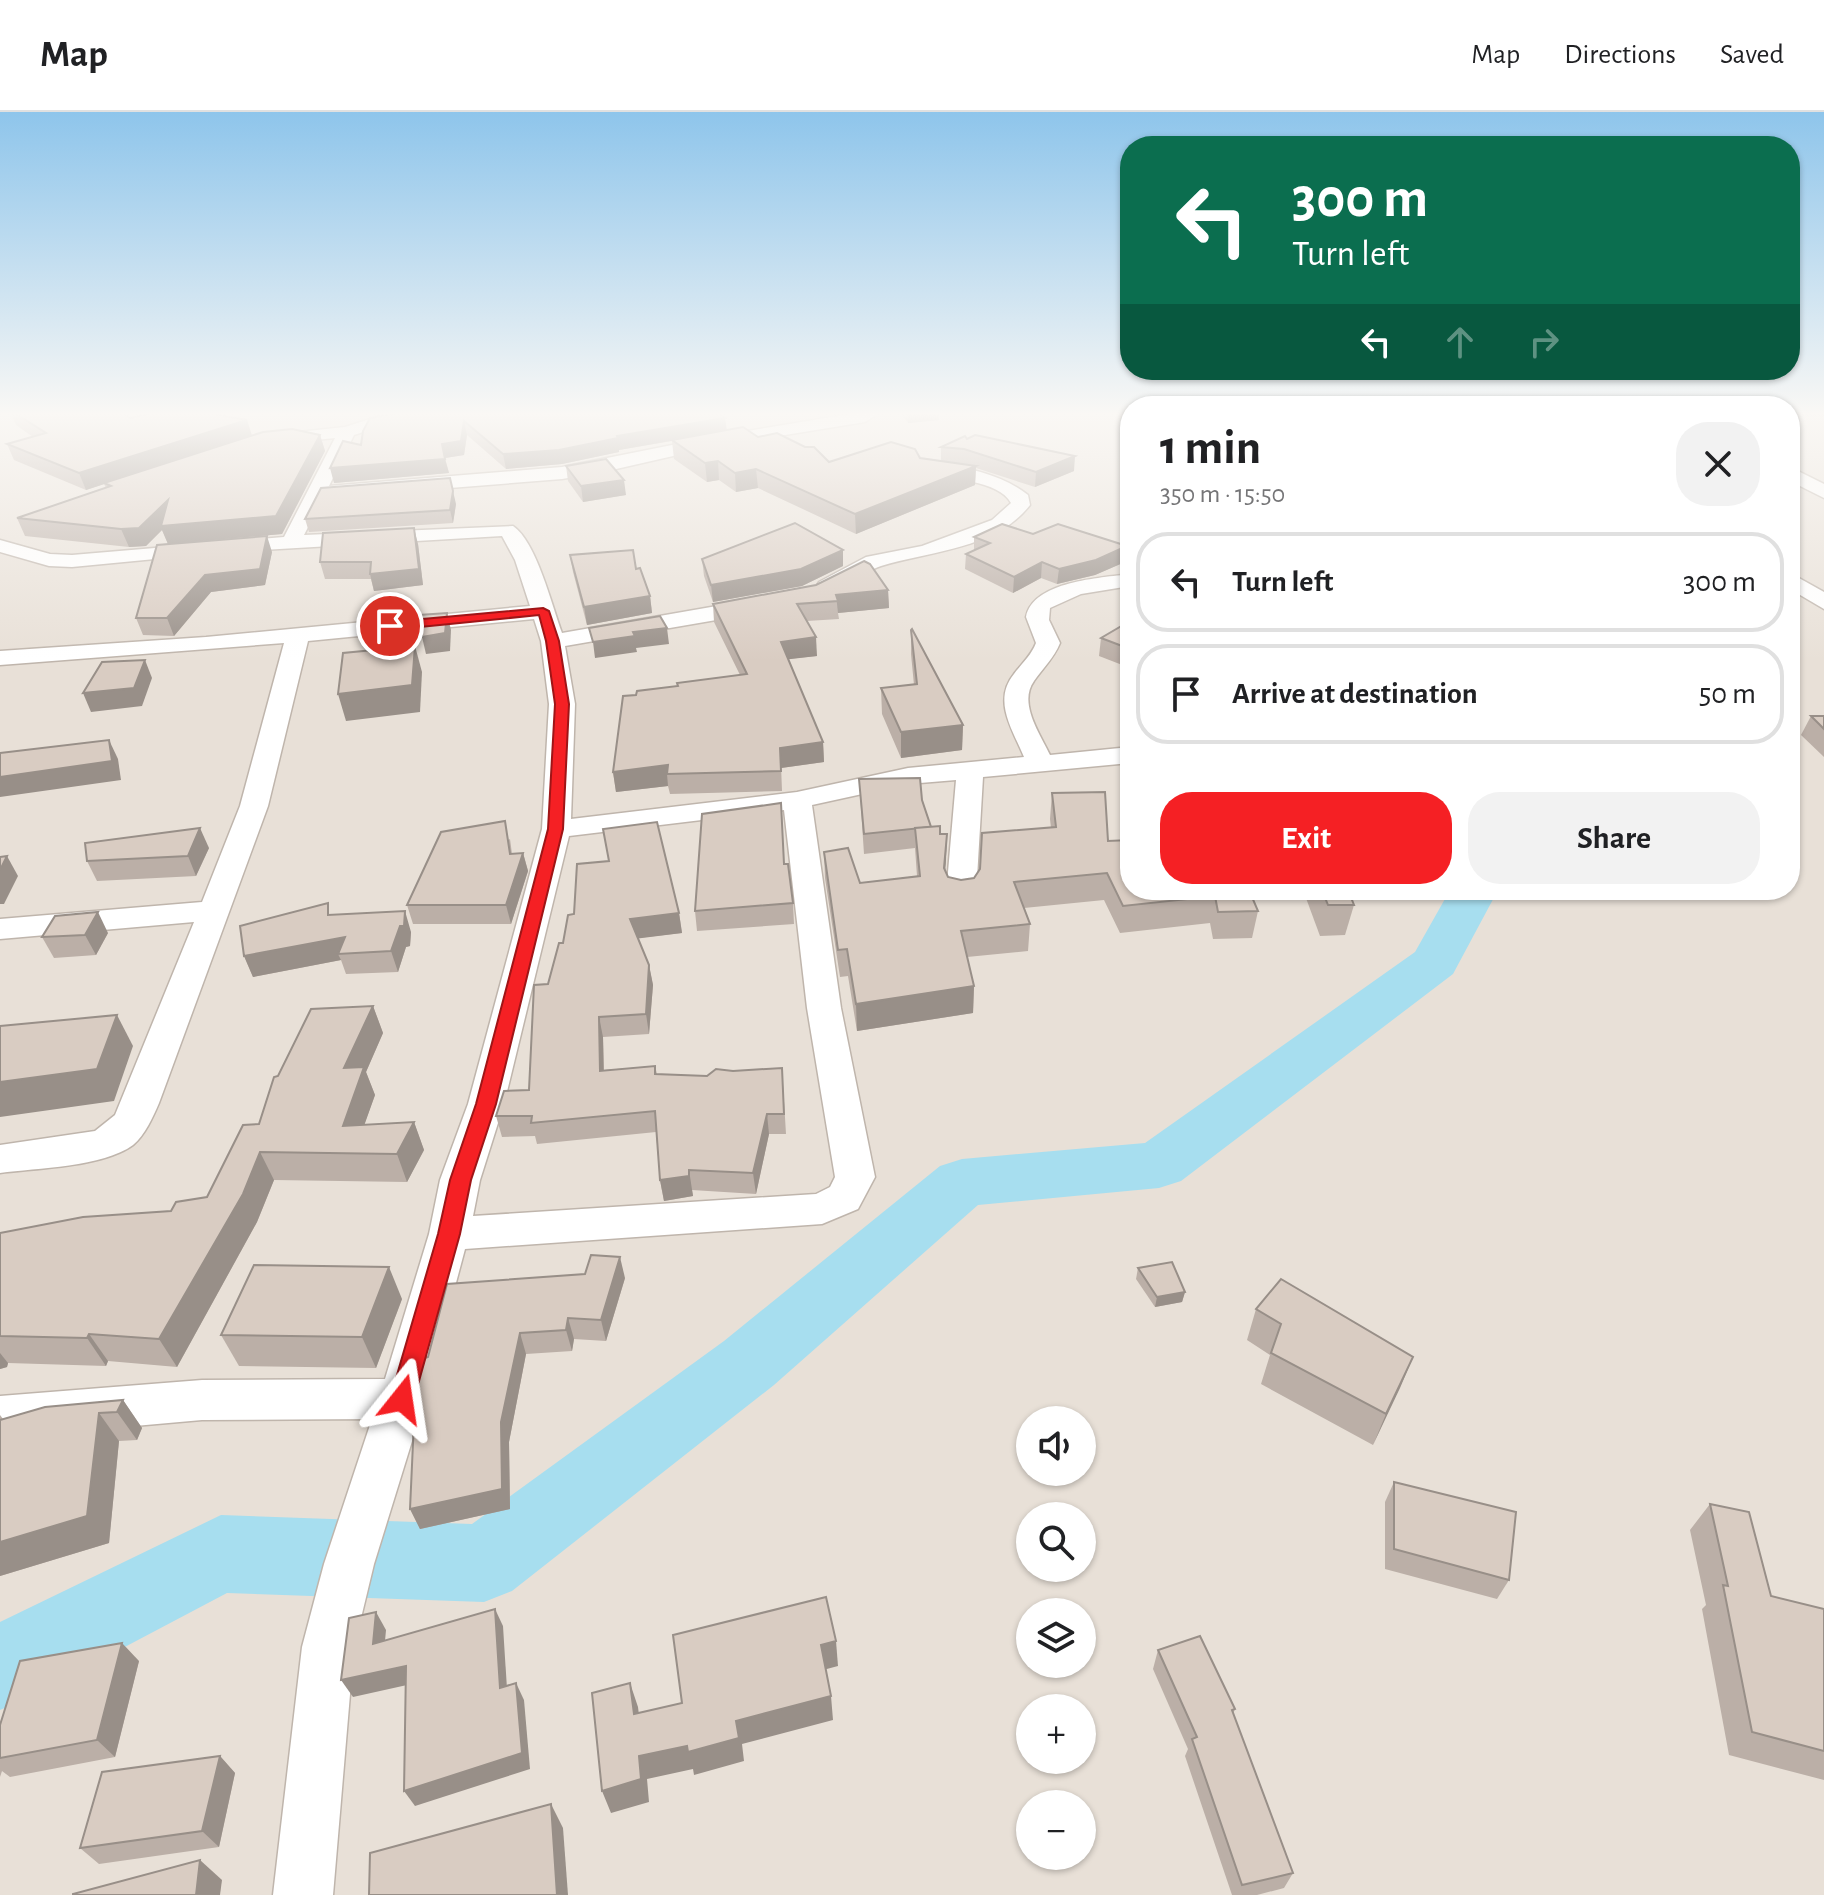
<!DOCTYPE html>
<meta charset="utf-8">
<style>
body{margin:0;font-family:"Alegreya Sans",sans-serif;background:#f2f2f2;color:#202124;height:100vh;display:flex;flex-direction:column;font-size:30px;white-space:nowrap}
*{box-sizing:border-box;margin:0}
p{font-size:26px;color:#757577}
.icon{flex:none;width:44px;height:44px;fill:none;stroke:currentColor;stroke-width:2;stroke-linecap:round;stroke-linejoin:round}
.map{position:relative;flex:1;overflow:hidden}
.panel{position:absolute;left:1120px;top:284px;width:680px;height:504px;display:flex;flex-direction:column;background:#fff;border-radius:32px;box-shadow:0 2px 6px #0004}
.panel>*{flex:none}
.top-card{position:absolute;left:1120px;top:24px;width:680px;height:244px;border-radius:32px;box-shadow:0 2px 6px #0004;background:#0b6e4f;color:#fff;overflow:hidden}
.buttons{position:absolute;left:1016px;top:1294px;display:grid;gap:16px}
.buttons a{display:grid;place-items:center;width:80px;height:80px;border-radius:50%;background:#fff;box-shadow:0 2px 6px #0004;font-size:40px}
.pin{position:absolute;display:grid;place-items:center;width:68px;height:68px;color:#fff;margin:-34px;border:4px solid #fff;border-radius:50%;box-shadow:0 2px 8px #0007}
.me{position:absolute;width:88px;margin:-44px;rotate:15deg;stroke-linejoin:round;filter:drop-shadow(0 0 6px #0008)}
.turn{display:flex;align-items:center;gap:28px;height:168px;padding:0 40px;font-size:36px}
.turn .icon{width:104px;height:104px;stroke-width:2.5}
.turn b{display:block;font-size:56px;line-height:68px}
.lanes{display:flex;align-items:center;height:76px;padding:0 40px;background:#0003;justify-content:center;gap:40px;direction:ltr}
.lanes .off{opacity:.35}
.round{display:grid;place-items:center;flex:none;width:84px;height:84px;border-radius:32px;background:#f2f2f2}
.head{display:flex;align-items:center;justify-content:space-between;height:136px;padding:0 40px}
h1{font-size:48px;font-weight:700;line-height:60px}
.action{display:flex;gap:16px;margin-top:auto;padding:16px 40px}
.action a{flex:1;height:92px;border-radius:32px;background:#f52024;color:#fff;font-size:32px;font-weight:700;line-height:92px;text-align:center}
.action a+a{background:#f2f2f2;color:#202124}
ul{padding:0;list-style:none}
li{display:flex;align-items:center;gap:24px;height:100px;margin:0 16px 12px;padding:0 24px;border:4px solid #e0e0e0;border-radius:32px}
li div{flex:1}
li b{display:block;font-size:30px}
li em{font-style:normal}
header{display:flex;align-items:center;gap:48px;box-sizing:border-box;height:112px;padding:0 40px;background:#fff;border-bottom:2px solid #e0e0e0}
header strong{font-size:38px}
nav{display:flex;gap:44px;margin-inline-start:auto;font-size:28px}
.map>svg:first-child{display:block}
.residential{fill:#e8e0d7;fill-rule:evenodd}
.lines{fill:none;stroke-linecap:round;stroke-linejoin:round}
.river{fill:#a7deef;fill-rule:evenodd}
.minor-casing{stroke:#bfb5ac;stroke-width:3}
.minor{fill:#fff;fill-rule:evenodd}
.wall{fill:#bbafa7}
.shaded-wall{fill:#988f88}
.building{fill:#d9ccc2;stroke:#988f88;stroke-width:2}
.route{fill:#f52024;stroke:#9f1517;stroke-width:2}
</style>
<header>
<strong>Map</strong>
<nav><a>Map</a><a>Directions</a><a>Saved</a></nav>
</header>
<div class="map">
<svg width="1824" height="1783" viewBox="0 0 1824 1783">
<rect width="100%" height="100%" fill="#f4efe9"/>
<path class="residential" d="M0,300H1130V778H1790V300H1824V1783H0ZM1030,1308H1082V1360H1030ZM1030,1404H1082V1456H1030ZM1030,1500H1082V1552H1030ZM1030,1596H1082V1648H1030ZM1030,1692H1082V1744H1030Z"/>
<g class="lines">
<path class="river" d="M1450,778H1498L1453,862L1181,1069L1159,1076L978,1093L774,1273L512,1479L484,1490L227,1481L30,1585L0,1598V1510L221,1403L472,1412L724,1229L940,1054L962,1047L1145,1031L1415,840Z"/>
<defs>
<g id="minor">
<path d="M392,300H415L413,304L354,323L329,374L562,355L717,324L862,300H881L865,310L717,334L603,360L562,367L323,386L304,423L513,414C536,429 552,494 562,521L757,487L765,489L768,494L765,499L757,501L565,534L575,592L571,707L797,680L908,656L1024,645C1013,618 992,589 1014,562C1022,551 1031,544 1036,531L1026,505C1033,469 1100,466 1130,462V474L1081,482L1050,496L1049,508L1060,531C1054,546 1043,556 1034,569C1018,591 1040,622 1050,643L1130,635V651L983,665L976,783L972,790L961,792L950,790L946,783L956,668L908,672L812,693L841,896L875,1065L858,1097L822,1112L465,1137L425,1287L374,1452L354,1535L333,1783H273L302,1535L324,1452L372,1307L202,1308L0,1326V1284L202,1268L385,1267L429,1122L440,1068L468,992L542,717L549,592L541,529L534,507L308,529L268,694L159,991C153,1005 145,1023 133,1033C103,1055 37,1056 0,1061V1033L95,1019L115,1003L194,810L0,827V807L202,790L240,694L284,531L0,553V539L206,525L530,494L515,448L502,424L228,440L72,455L49,454L0,440V428L50,442L72,443L284,425L335,326L276,332L267,327L270,323L345,315ZM784,698L807,896L835,1065L830,1075L816,1082L473,1104L480,1068L504,992L569,724Z"/>
<path d="M941,352C971,356 1004,364 1028,383L1030,393C996,437 931,439 881,454C861,460 842,485 819,480L816,475L819,470L866,445L922,434L992,408L1011,391C999,368 948,367 925,361L922,357L925,353Z"/>
<path d="M1790,355L1824,372V386L1790,369Z"/>
<path d="M1790,461L1824,480V497L1790,477Z"/>
</g>
</defs>
<use href="#minor" class="minor-casing"/>
<use href="#minor" class="minor"/>
</g>
<g class="wall">
<path d="M10,300H122L130,306L247,308L252,324L320,323L325,339L282,422L168,432L162,418L146,434L129,435L25,424L17,406L106,376L104,372L86,378L14,348L7,332L33,325L16,313Z"/>
<path d="M899,300H939V308L908,311Z"/>
<path d="M1790,300H1824V305L1790,304Z"/>
<path d="M393,302L725,306L726,318L758,325L829,350L920,346L941,349V335L967,327L1074,359L1035,375L976,356L975,373L856,422L758,376L736,380L719,368L707,370L674,347L672,329L619,338V340L562,352L506,357L467,323L464,343L445,346L449,361L334,371L361,333Z"/>
<path d="M566,354L626,383L583,390L568,369Z"/>
<path d="M456,392L453,411L309,420L305,407Z"/>
<path d="M1033,422L1127,434L1125,450L1095,463L1057,472L1041,466L1013,481L965,457L966,442L974,438V425Z"/>
<path d="M418,432L423,473L374,479L371,467H325L320,450Z"/>
<path d="M843,438V454L802,474L713,490L704,464L702,447Z"/>
<path d="M272,440L265,473L211,480L174,524L143,523L136,506Z"/>
<path d="M570,443L636,457L650,484L652,501L587,513L573,460Z"/>
<path d="M888,478L889,496L838,501L839,507L807,509L817,544L788,547L823,630L824,650L781,656L782,679L670,682L668,674L616,680L613,660L636,583L677,574L740,563L714,510L713,492Z"/>
<path d="M1130,509V556L1099,544L1101,526Z"/>
<path d="M911,518L963,613L962,638L901,646L882,602L881,576L914,573L911,542Z"/>
<path d="M1811,604H1824V645L1801,623Z"/>
<path d="M859,667L922,688L931,715L940,722H947L945,759L948,765L961,768L974,766L1051,716L1050,707L1052,681L1108,729L1249,778L1258,799L1252,826L1213,827L1210,811L1120,821L1104,788L1024,796L1030,812L1028,839L967,845L974,874L973,901L857,919L848,864L840,865L825,766L824,740L860,771L917,764L915,736L864,742Z"/>
<path d="M782,711L784,752L793,791L794,812L697,819L695,799Z"/>
<path d="M510,727L512,742L523,741L528,759L511,812H413L407,793Z"/>
<path d="M209,736L196,764L97,769L87,749Z"/>
<path d="M1303,778H1348L1354,793L1345,823L1320,824Z"/>
<path d="M679,801L682,821L638,826L649,853L653,873L649,922L603,925L604,958L655,954L657,962L707,964L733,959L782,956L786,1022H769L756,1082L692,1078L693,1084L664,1089L660,1068L656,1020L537,1032L535,1024L502,1025L496,1004L529,978L548,872L563,831Z"/>
<path d="M332,803L411,820L410,834L406,835L398,860L346,862L341,848L253,865L244,844Z"/>
<path d="M108,821L96,843L54,846L42,825Z"/>
<path d="M373,894L383,921L366,960L375,983L364,1013L414,1010L424,1038L407,1070L274,1068L257,1110L177,1255L108,1249L106,1254L8,1251L7,1255L0,1257V1121L171,1099L207,1085L259,1012L278,964Z"/>
<path d="M1138,1156L1185,1180L1182,1190L1155,1195L1136,1167Z"/>
<path d="M625,1166L606,1229L574,1227L572,1239L526,1242L509,1330L510,1397L420,1417L410,1397L413,1326L406,1309L428,1245Z"/>
<path d="M402,1187L376,1256L239,1254L221,1223Z"/>
<path d="M1256,1197L1413,1245L1373,1333L1261,1272L1270,1243L1247,1228Z"/>
<path d="M123,1288L142,1316L137,1328L119,1329L109,1431L0,1464V1303L3,1307Z"/>
<path d="M1394,1370L1509,1468L1497,1487L1385,1457V1390Z"/>
<path d="M1710,1392L1771,1484L1824,1497V1668L1729,1643L1702,1497L1706,1493L1690,1418Z"/>
<path d="M1158,1538L1235,1597L1233,1602L1293,1761L1284,1776L1257,1783H1232L1185,1644L1188,1637L1153,1557Z"/>
<path d="M139,1549L115,1645L10,1665L2,1659L0,1665V1613Z"/>
<path d="M220,1644L235,1661L219,1735L99,1752L80,1736Z"/>
</g>
<g class="shaded-wall">
<path d="M908,300H939V308L908,311Z"/>
<path d="M725,306L727,319L619,338V340L562,352L506,357L503,342Z"/>
<path d="M247,308L252,324L86,378L79,361Z"/>
<path d="M464,309L467,323L464,343L445,346L442,332Z"/>
<path d="M320,323L325,339L282,422L168,432L162,418L146,434L129,435L121,417L168,388Z"/>
<path d="M1075,344L1074,359L1035,375L1036,360Z"/>
<path d="M445,347L449,361L334,371L330,356Z"/>
<path d="M718,349L719,368L707,370L705,351Z"/>
<path d="M976,354L975,373L856,422L855,402Z"/>
<path d="M756,357L758,376L736,380L735,361Z"/>
<path d="M624,368L626,383L583,390L581,374Z"/>
<path d="M453,379L456,392L453,411L450,398Z"/>
<path d="M414,416L418,432L423,473L374,479L370,462Z"/>
<path d="M267,424L272,440L265,473L211,480L174,524L167,506L205,463Z"/>
<path d="M1127,434L1125,450L1095,463L1057,472L1059,457Z"/>
<path d="M843,438V454L802,474L713,490L711,473Z"/>
<path d="M1042,450L1041,466L1013,481L1014,465Z"/>
<path d="M888,478L889,496L838,501L836,483Z"/>
<path d="M650,484L652,501L587,513L584,495Z"/>
<path d="M447,501L451,518L450,539L426,542L422,525Z"/>
<path d="M667,516L669,532L636,536L637,540L595,546L593,530L633,520Z"/>
<path d="M816,525L817,544L782,548L781,530Z"/>
<path d="M415,534L422,560L420,600L346,609L338,582Z"/>
<path d="M145,548L152,566L142,594L91,600L83,581Z"/>
<path d="M963,613L962,638L901,646V620Z"/>
<path d="M109,628L118,647L121,668L0,685V665Z"/>
<path d="M823,630L824,650L781,656L782,679L780,636Z"/>
<path d="M668,653L667,662L668,674L616,680L613,660Z"/>
<path d="M200,716L209,736L196,764L188,744Z"/>
<path d="M947,722L946,748L943,783L944,756Z"/>
<path d="M523,741L528,759L511,812L506,793Z"/>
<path d="M7,744L18,764L4,792H0V758Z"/>
<path d="M405,799L411,820L410,834L406,835L398,860L391,839Z"/>
<path d="M98,800L108,821L96,843L85,823Z"/>
<path d="M679,801L682,821L634,827L630,807Z"/>
<path d="M345,825L338,842L341,848L253,865L244,844Z"/>
<path d="M649,853L653,873L649,922L646,902Z"/>
<path d="M974,874L973,901L857,919L856,892Z"/>
<path d="M373,894L383,921L366,960L375,983L354,1042L343,1014L344,956Z"/>
<path d="M117,903L133,934L114,989L0,1005V970Z"/>
<path d="M599,905L603,925L604,979L600,959Z"/>
<path d="M767,1002L769,1022L756,1082L753,1061Z"/>
<path d="M414,1010L424,1038L407,1070L397,1042Z"/>
<path d="M260,1040L274,1068L257,1110L177,1255L159,1227Z"/>
<path d="M689,1058L693,1084L664,1089L660,1068Z"/>
<path d="M620,1145L625,1166L606,1229L601,1208Z"/>
<path d="M389,1155L402,1187L376,1256L362,1225Z"/>
<path d="M1185,1180L1182,1190L1155,1195L1157,1185Z"/>
<path d="M568,1206L574,1227L572,1239L566,1218Z"/>
<path d="M520,1221L526,1242L509,1330L510,1397L420,1417L410,1397L501,1310Z"/>
<path d="M89,1222L108,1249L106,1254L87,1226Z"/>
<path d="M0,1241L8,1251L7,1255L0,1257Z"/>
<path d="M1413,1245L1400,1276L1373,1333L1386,1302Z"/>
<path d="M123,1288L142,1316L137,1328L117,1300Z"/>
<path d="M99,1301L119,1329L109,1431L0,1464V1430Z"/>
<path d="M495,1497L503,1514L508,1593L500,1576Z"/>
<path d="M376,1500L386,1518L383,1550L373,1532Z"/>
<path d="M836,1529L838,1554L823,1558L821,1533Z"/>
<path d="M122,1531L139,1549L115,1645L97,1628Z"/>
<path d="M406,1554L416,1571L353,1585L341,1568Z"/>
<path d="M516,1571L524,1588L530,1657L415,1694L404,1679Z"/>
<path d="M630,1571L638,1595L642,1626L634,1602Z"/>
<path d="M831,1584L833,1608L742,1632L744,1649L694,1663L693,1657L647,1667L649,1690L611,1701L602,1679L639,1644L736,1609Z"/>
<path d="M220,1644L235,1661L219,1735L202,1719Z"/>
<path d="M551,1692L563,1716L568,1783H557Z"/>
<path d="M200,1748L222,1768L220,1783H196Z"/>
</g>
<g class="building">
<path d="M13,300H122L130,306L156,300H202L247,308L79,361L7,332L46,321Z"/>
<path d="M393,300H717L725,306L617,324L618,326L559,338L503,342L464,309L461,329L442,332L445,347L330,356L343,329L361,333L363,319L370,306L393,302Z"/>
<path d="M743,315L758,325L777,321L805,335H814L829,350L891,330L915,337L920,346L976,354L855,402L756,357L735,361L718,349L705,351L672,328Z"/>
<path d="M292,317L320,323L276,404L161,414L168,388L139,416L121,417L17,406L111,374L104,371L263,320Z"/>
<path d="M975,323L1075,344L1036,360L964,337L941,335L965,324L967,327Z"/>
<path d="M606,347L624,368L581,374L566,354Z"/>
<path d="M450,366L453,379L450,398L305,407L321,376Z"/>
<path d="M795,411L843,438L801,457L711,473L702,447Z"/>
<path d="M1002,412L1033,422L1058,412L1127,434L1096,448L1059,457L1042,450L1014,465L966,442L990,431L974,425Z"/>
<path d="M414,416L419,457L370,462L371,450H320L323,421Z"/>
<path d="M267,424L260,457L205,463L167,506H136L157,433Z"/>
<path d="M633,438L636,457L640,456L650,484L584,495L570,443Z"/>
<path d="M864,449L870,452L888,478L836,483L838,489L797,492L816,525L781,530L823,630L780,636L781,659L667,662L668,653L613,660L623,584L636,583L637,579L678,574L677,571L747,562L713,492L816,473Z"/>
<path d="M447,501L445,521L422,525L419,503Z"/>
<path d="M660,504L667,516L633,520L635,524L593,530L589,516Z"/>
<path d="M1130,509V537L1101,526Z"/>
<path d="M912,517L963,613L901,620L881,576L917,572L911,518Z"/>
<path d="M415,534L412,573L338,582L343,541Z"/>
<path d="M145,548L134,576L83,581L102,550Z"/>
<path d="M1811,604H1824V617Z"/>
<path d="M109,628L112,649L0,665V641Z"/>
<path d="M920,666L922,688L931,715L864,722L859,667Z"/>
<path d="M1105,680L1108,729L1130,728V778H1249L1258,799L1218,800L1215,784L1123,794L1107,761L1014,770L1030,812L961,819L974,874L856,892L847,837L838,838L824,740L848,736L860,771L920,764L915,716L940,714V722H947L944,756L948,765L961,768L974,766L980,757L982,721L1056,715L1052,681Z"/>
<path d="M781,691L784,752H788L793,791L695,799L702,702Z"/>
<path d="M505,709L510,742L523,741L506,793H407L441,720Z"/>
<path d="M657,710L679,801L630,807L649,853L646,902L599,905L600,959L655,954V962L707,964L716,957L733,959L782,956L784,1002H767L753,1061L689,1058V1064L660,1068L655,999L531,1011L532,1004H496L504,979L529,978L534,873L548,872L559,831H563L568,803L574,802L577,752L609,749L603,717Z"/>
<path d="M200,716L188,744L87,749L85,731Z"/>
<path d="M7,744L0,758V745Z"/>
<path d="M1322,778H1348L1354,793H1328Z"/>
<path d="M328,791V803L405,799L404,814H400L391,839L338,842L345,825L244,844L240,814Z"/>
<path d="M98,800L85,823L42,825L55,804Z"/>
<path d="M373,894L344,956L364,955L343,1014L414,1010L397,1042L260,1040L243,1082L159,1227L89,1222L87,1226L0,1224V1121L83,1105L171,1099L176,1090L207,1085L243,1013L259,1012L274,965L278,964L311,897Z"/>
<path d="M117,903L97,957L0,970V914Z"/>
<path d="M591,1143L620,1145L601,1208L568,1206L566,1218L520,1221L501,1310L502,1377L410,1397L414,1309H406L425,1246L428,1245L447,1172L585,1162Z"/>
<path d="M1172,1150L1185,1180L1157,1185L1138,1156Z"/>
<path d="M254,1153L389,1155L362,1225L221,1223Z"/>
<path d="M1281,1167L1413,1245L1386,1302L1271,1241L1281,1212L1256,1197Z"/>
<path d="M123,1288L117,1300L99,1301L87,1404L0,1430V1308L45,1295Z"/>
<path d="M1394,1370L1516,1400L1509,1468L1394,1437Z"/>
<path d="M1710,1392L1749,1400L1771,1484L1824,1497V1639L1752,1620L1723,1473L1728,1474Z"/>
<path d="M826,1485L836,1529L821,1533L831,1584L736,1609L739,1626L688,1640L687,1634L639,1644L641,1667L602,1679L592,1581L630,1571L634,1602L682,1591L673,1523Z"/>
<path d="M495,1497L500,1576L516,1571L522,1641L404,1679L406,1554L341,1568L349,1506L376,1500L373,1532Z"/>
<path d="M1200,1524L1235,1597L1232,1598L1293,1761L1242,1773L1192,1627L1197,1625L1158,1538Z"/>
<path d="M122,1531L97,1628L0,1646V1613L20,1549Z"/>
<path d="M220,1644L202,1719L80,1736L102,1660Z"/>
<path d="M551,1692L557,1783H369L370,1741Z"/>
<path d="M200,1748L196,1783H73V1782Z"/>
</g>
<linearGradient id="sky" x2="0" y2="1"><stop stop-color="#8ec5eb"/><stop offset="0.55" stop-color="#faf8f5"/><stop offset="1" stop-color="#faf8f5" stop-opacity="0"/></linearGradient>
<rect width="1824" height="549" fill="url(#sky)"/>
<path class="route" d="M543,496L549,499L559,529L569,592L563,717L496,992L471,1068L460,1122L414,1287L411,1295L402,1298L394,1295L390,1287L438,1122L450,1068L476,992L548,717L555,592L546,529L539,503L390,518L384,514L390,510Z"/>
</svg>
<div class="buttons">
<a><svg class="icon" aria-label="sound" viewBox="0 0 24 24"><path d="M4 9h4l5-4v14l-5-4H4zM17 9q2 3 0 6"/></svg></a>
<a><svg class="icon" aria-label="search" viewBox="0 0 24 24"><circle cx="10" cy="10" r="6"/><path d="M15 15l6 6"/></svg></a>
<a><svg class="icon" aria-label="layers" viewBox="0 0 24 24"><path d="M12 4l9 5-9 5-9-5zM3 14l9 5 9-5"/></svg></a>
<a>+</a>
<a>−</a>
</div>
<div class="pin" style="left:390px;top:514px;background:#d93025"><svg class="icon" aria-label="arrive" viewBox="0 0 24 24"><path d="M6 21V4h12l-3 4 3 4H6"/></svg></div>
<svg class="me" style="left:402px;top:1287px" viewBox="-20 -20 40 40"><path d="M0-17L14 15 0 8-14 15z" fill="#f52024" stroke="#fff" stroke-width="4"/></svg>
<div class="top-card">
<div class="turn"><svg class="icon" aria-label="left" viewBox="0 0 24 24"><path d="M17 20v-9H6M10 6l-5 5 5 5"/></svg><div><b>300 m</b>Turn left</div></div>
<div class="lanes"><svg class="icon" aria-label="left" viewBox="0 0 24 24"><path d="M17 20v-9H6M10 6l-5 5 5 5"/></svg><svg class="icon off" aria-label="ahead" viewBox="0 0 24 24"><path d="M12 20V5M6 11l6-6 6 6"/></svg><svg class="icon off" aria-label="right" viewBox="0 0 24 24"><path d="M7 20v-9h11M14 6l5 5-5 5"/></svg></div>
</div>
<section class="panel">
<div class="head"><div><h1>1 min</h1><p>350 m · 15:50</p></div><a class="round"><svg class="icon" aria-label="close" viewBox="0 0 24 24"><path d="M6 6l12 12M18 6L6 18"/></svg></a></div>
<ul>
<li><svg class="icon" aria-label="left" viewBox="0 0 24 24"><path d="M17 20v-9H6M10 6l-5 5 5 5"/></svg><div><b>Turn left</b></div><em>300 m</em></li>
<li><svg class="icon" aria-label="arrive" viewBox="0 0 24 24"><path d="M6 21V4h12l-3 4 3 4H6"/></svg><div><b>Arrive at destination</b></div><em>50 m</em></li>
</ul>
<div class="action"><a>Exit</a><a>Share</a></div>
</section>
</div>
